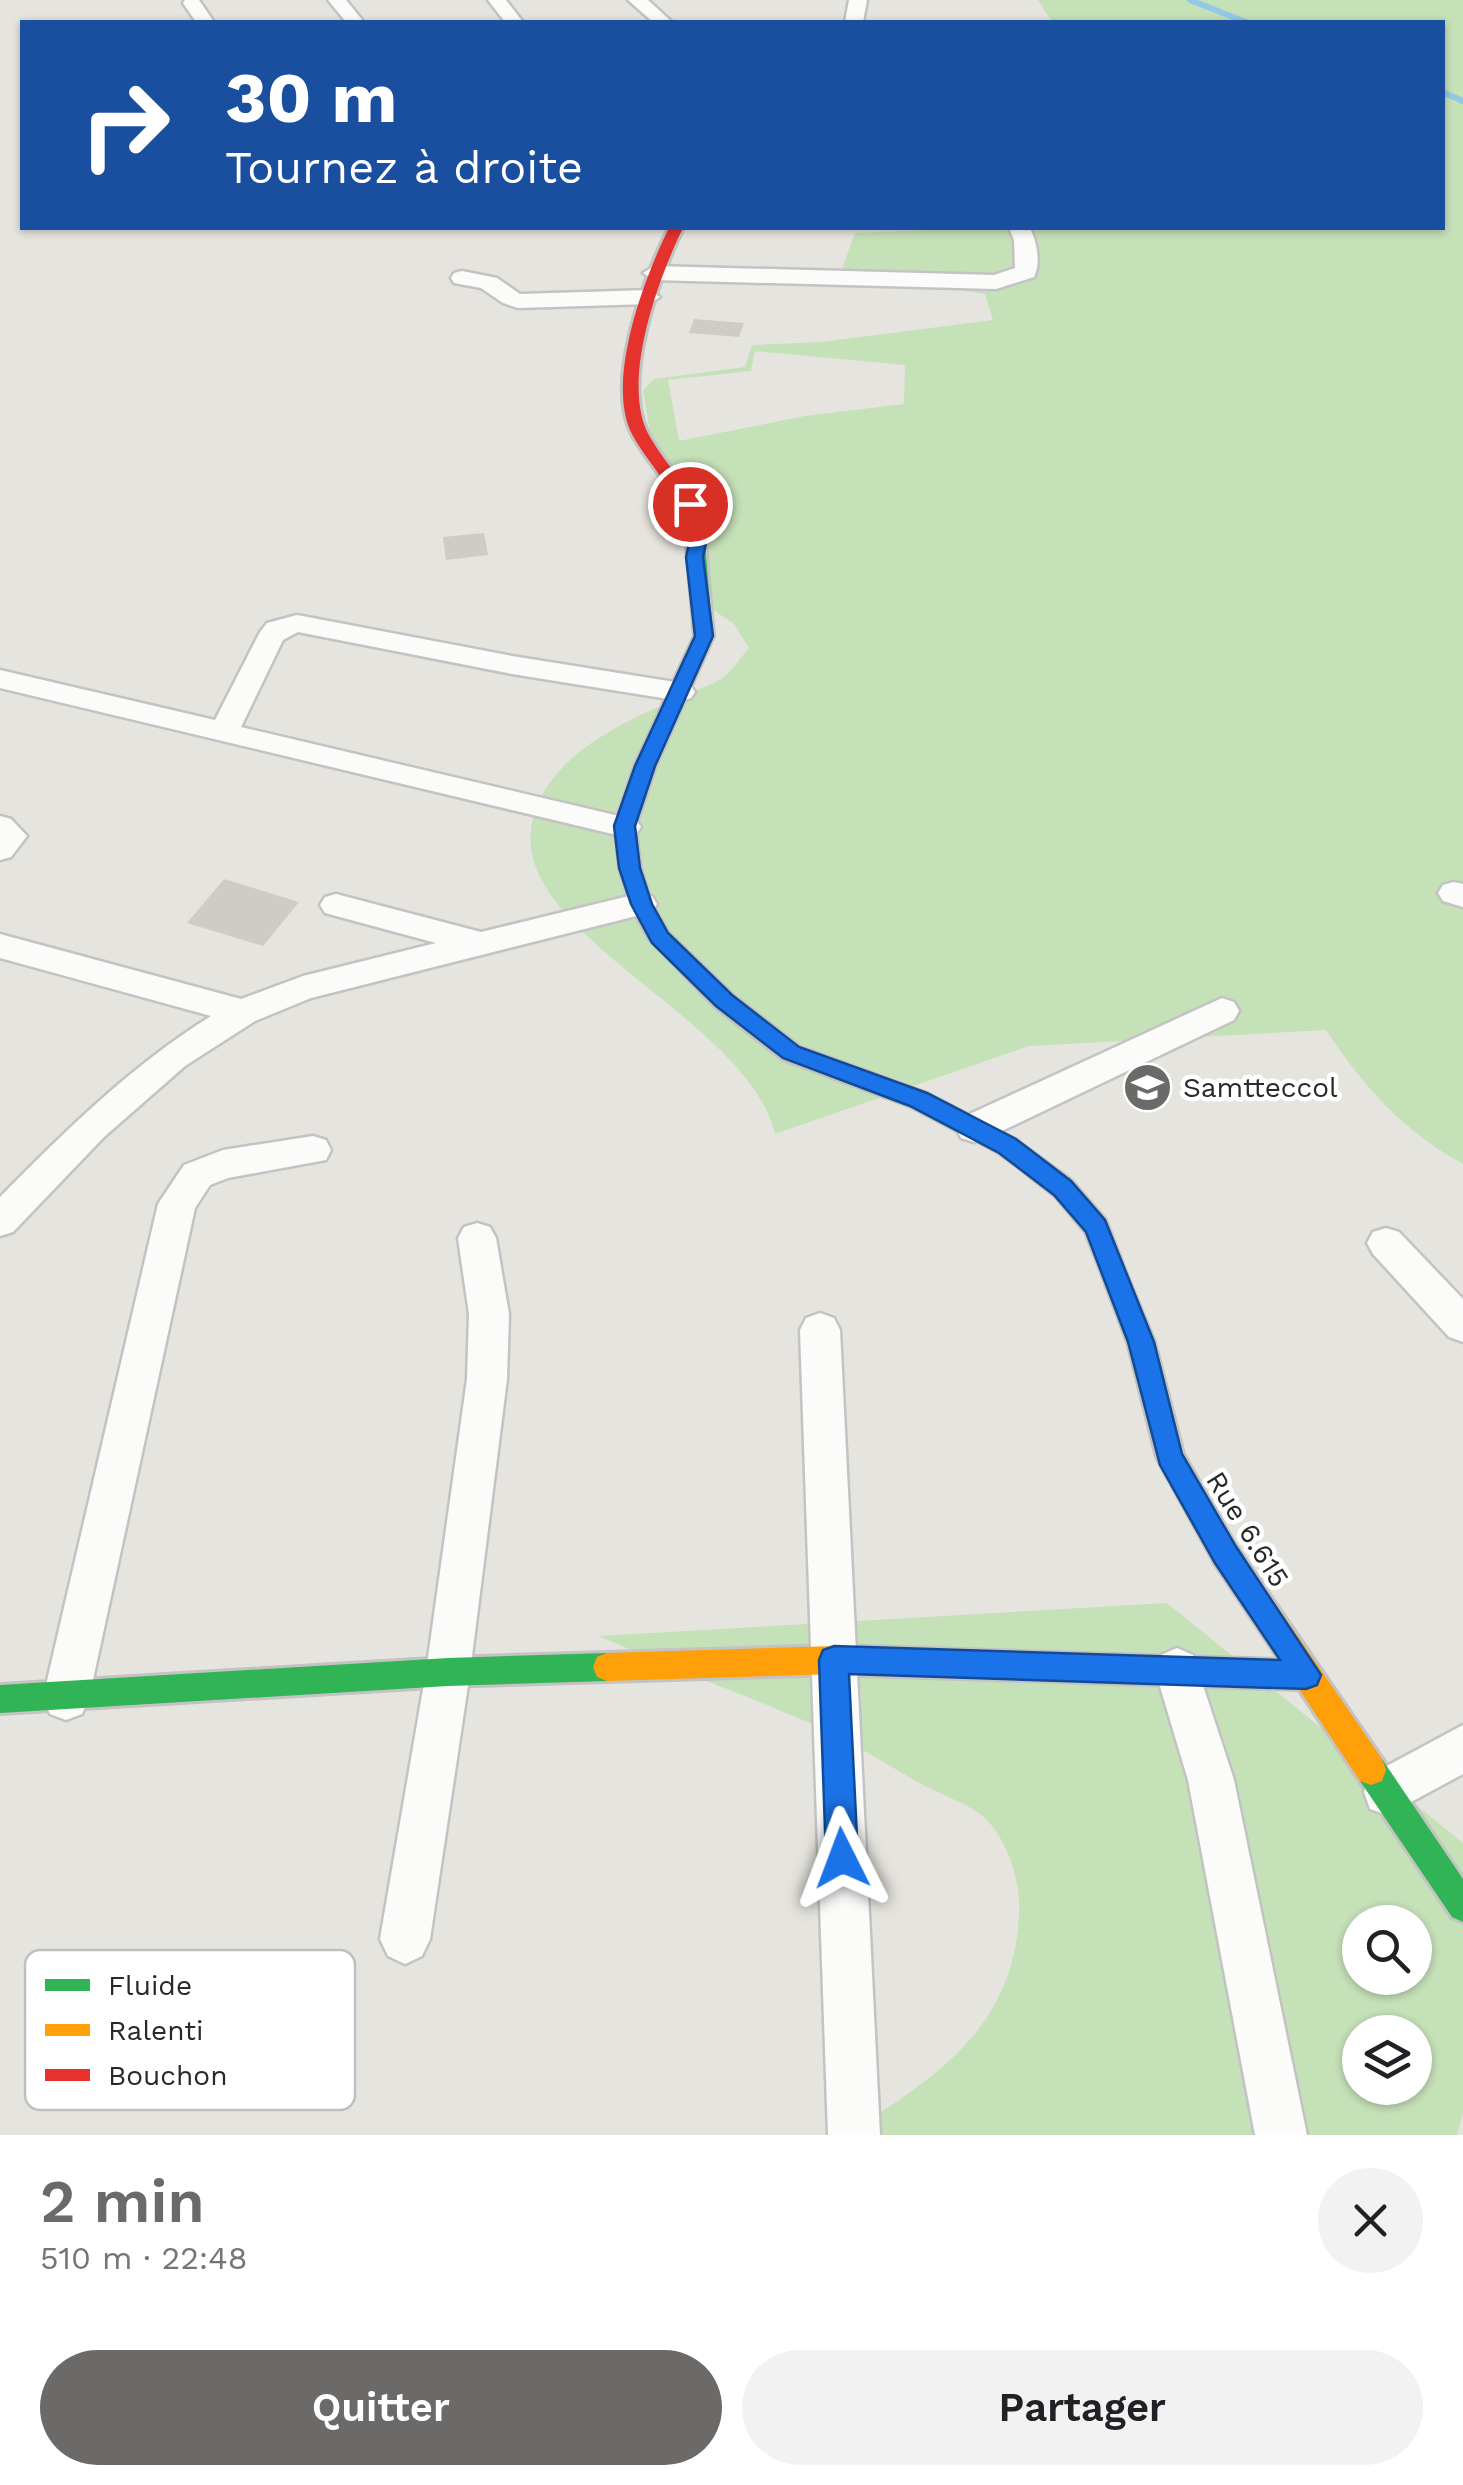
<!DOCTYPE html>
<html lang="fr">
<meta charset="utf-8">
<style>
body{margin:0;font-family:"Work Sans",sans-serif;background:#f2f2f2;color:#202124;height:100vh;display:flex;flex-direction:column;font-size:38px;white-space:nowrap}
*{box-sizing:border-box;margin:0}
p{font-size:32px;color:#757577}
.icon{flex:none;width:55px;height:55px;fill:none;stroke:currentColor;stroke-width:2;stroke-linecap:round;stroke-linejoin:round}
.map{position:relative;height:2135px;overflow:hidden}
.sheet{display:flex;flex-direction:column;background:#fff;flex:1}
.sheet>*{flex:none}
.top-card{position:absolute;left:20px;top:20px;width:1425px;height:210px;border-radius:0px;box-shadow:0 2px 8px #0004;background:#1a4fa0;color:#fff;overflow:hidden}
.buttons{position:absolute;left:1342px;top:1905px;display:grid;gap:20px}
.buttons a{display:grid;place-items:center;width:90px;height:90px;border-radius:50%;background:#fff;box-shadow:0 2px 8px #0004;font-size:50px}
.pin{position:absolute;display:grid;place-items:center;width:85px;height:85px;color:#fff;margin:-42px;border:5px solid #fff;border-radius:50%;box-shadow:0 2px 10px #0007}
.me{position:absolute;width:110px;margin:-55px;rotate:357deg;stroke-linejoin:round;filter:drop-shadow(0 0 8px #0008)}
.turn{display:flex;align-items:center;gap:35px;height:210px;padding:0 40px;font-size:45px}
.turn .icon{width:130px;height:130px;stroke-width:2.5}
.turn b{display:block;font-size:70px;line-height:85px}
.round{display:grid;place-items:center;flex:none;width:105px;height:105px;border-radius:52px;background:#f2f2f2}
.head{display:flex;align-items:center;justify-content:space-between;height:170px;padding:0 40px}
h1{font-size:60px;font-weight:600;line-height:75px;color:#6b6a68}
.primary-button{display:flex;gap:20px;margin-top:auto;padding:20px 40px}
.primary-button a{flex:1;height:115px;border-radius:60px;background:#6b6a68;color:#fff;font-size:40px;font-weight:600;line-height:115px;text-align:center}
.primary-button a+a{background:#f2f2f2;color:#202124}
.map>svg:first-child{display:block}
.green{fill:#c5e1b8;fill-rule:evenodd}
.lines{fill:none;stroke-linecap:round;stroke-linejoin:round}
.stream{stroke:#94c9e6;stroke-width:6}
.building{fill:#ceccc7}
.street-casing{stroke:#c4c3c3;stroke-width:5}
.fast-casing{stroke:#c4c3c3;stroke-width:6}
.slow-casing{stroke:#c4c3c3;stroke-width:6}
.jam-casing{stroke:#c4c3c3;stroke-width:6}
.street{fill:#fbfbfa;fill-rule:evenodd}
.fast{fill:#30b455;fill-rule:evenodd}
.slow{fill:#ff9f0a;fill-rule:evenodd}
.jam{fill:#e5322d;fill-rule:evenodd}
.route{fill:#1a73e8;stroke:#114b97;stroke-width:2.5}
.labels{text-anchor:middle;stroke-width:9;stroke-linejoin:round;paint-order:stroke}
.poi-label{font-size:28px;fill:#292929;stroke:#fff;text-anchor:start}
.street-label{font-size:28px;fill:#292929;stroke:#fff}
.key{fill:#fff;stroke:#bfbfbf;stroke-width:2.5}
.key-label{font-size:28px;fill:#292929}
</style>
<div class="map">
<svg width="1463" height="2135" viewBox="0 0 1463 2135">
<rect width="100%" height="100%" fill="#e6e4de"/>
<g class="green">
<path d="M1038,0H1463V1164C1403,1131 1363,1086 1326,1030L1029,1046L775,1134C745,1011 490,930 536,809C558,749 629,720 683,696C695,690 713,685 724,677C733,669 741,657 749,648L734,624L709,607L703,545L716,523L718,506L654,456L643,390L654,379L745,367L752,345L821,342L993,320L985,294L841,272L855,233L978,228H1442V22H1052ZM755,351L905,365L904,404L805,416L679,441L668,380L751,371Z"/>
<path d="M1167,1603L1463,1843V2113L1457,2135H846C934,2078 1014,2030 1019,1914C1021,1884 1009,1845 989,1822C975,1806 942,1795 923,1785C886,1764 849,1740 810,1723C740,1693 669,1667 599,1636ZM1360,1922H1415V1978H1360ZM1360,2032H1415V2088H1360Z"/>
</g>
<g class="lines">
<g class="stream">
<path d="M1190,0L1246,22"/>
<path d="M1442,92L1463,101"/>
</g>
</g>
<g class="building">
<path d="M694,319L744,323L739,337L689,333Z"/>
<path d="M484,533L488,555L446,560L443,537Z"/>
<path d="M224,879L299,902L263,946L187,923Z"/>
</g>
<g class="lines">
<defs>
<g id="street">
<path d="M185,0H199L214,22H196L183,3Z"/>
<path d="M328,0H346L364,22H346Z"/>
<path d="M488,0H506L523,22H505Z"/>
<path d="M628,0H648L672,22H653Z"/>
<path d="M849,0H867L863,22H845Z"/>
<path d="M1009,228H1030C1037,242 1041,263 1034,277L996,289L654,280L643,273L654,266L994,275L1015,268L1014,240Z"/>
<path d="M462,271L497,278L520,294L649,290L660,297L649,304L518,308L503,303L481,288L454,283L451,278L454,273Z"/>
<path d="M297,615L512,656L681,683L691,686L695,692L691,698L681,701L512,674L298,632L283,640L241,727L636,820L641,827L636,834L625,837L0,688V670L215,720L260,632L267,623Z"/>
<path d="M0,816L11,819L27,836L11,857L0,860Z"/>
<path d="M1454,882L1463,884V907L1443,901L1438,893L1443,885Z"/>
<path d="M641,893L652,896L657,904L652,912L311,998L255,1021L185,1066L104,1137L13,1232L0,1236V1197C66,1130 131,1066 211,1016L0,958V934L241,999L303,976L436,943L325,913L320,905L325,897L336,894L481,932Z"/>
<path d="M1222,998L1234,1002L1239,1011L1234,1020L987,1138L974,1142L961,1138L956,1128L961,1118Z"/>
<path d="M313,1136L326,1140L331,1150L326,1160L228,1178L210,1185L195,1208L89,1698L82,1714L66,1720L50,1714L43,1698L158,1204L184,1165L223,1150Z"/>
<path d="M477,1223L490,1227L496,1238L509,1314L507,1379L470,1672L430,1939L422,1956L405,1964L388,1956L380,1939L426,1672L467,1379L469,1314L458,1238L464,1227Z"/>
<path d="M1386,1228L1399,1232L1463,1299V1342L1449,1337L1373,1254L1367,1243L1373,1232Z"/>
<path d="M820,1313L834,1318L840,1330L880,2135H828L800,1330L806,1318Z"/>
<path d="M1177,1648L1193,1655L1234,1780L1307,2135H1255L1188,1780L1155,1670L1161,1655Z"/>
<path d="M1463,1725V1774L1387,1815L1370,1809L1364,1792L1370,1775Z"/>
</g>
<g id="fast">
<path d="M696,540L705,545L713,636L655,766L635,827L640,868L651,904L668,933L732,995L799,1047L927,1094L1015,1140L1071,1181L1105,1220L1130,1284L1127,1291L1118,1294L1109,1291L1086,1232L1055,1195L999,1152L911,1106L783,1059L716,1007L649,938L631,904L620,868L615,827L635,766L695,636L687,545Z"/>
<path d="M607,1653L617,1657L621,1667L617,1677L607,1681L448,1686L0,1713V1685L448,1658Z"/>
<path d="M1371,1755L1382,1759L1463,1879V1922L1452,1917L1360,1781L1356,1770L1360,1759Z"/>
</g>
<path id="slow" d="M1118,1274L1127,1277L1154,1342L1183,1454L1235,1545L1382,1759L1386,1770L1382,1781L1371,1785L1360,1781L1299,1689L834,1674L607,1681L597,1677L593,1667L597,1657L607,1653L834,1646L1280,1660L1215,1563L1157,1457L1128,1342L1106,1284L1109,1277Z"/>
<path id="jam" d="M669,228H683C658,279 619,385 650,437C672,475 703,498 705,545L696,550L687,545C687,498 655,475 633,436C604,384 644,278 669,228Z"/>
</defs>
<use href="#street" class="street-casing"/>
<use href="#fast" class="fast-casing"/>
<use href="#slow" class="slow-casing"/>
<use href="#jam" class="jam-casing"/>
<use href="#street" class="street"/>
<use href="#fast" class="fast"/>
<use href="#slow" class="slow"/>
<use href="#jam" class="jam"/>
</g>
<path class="route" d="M690,499L699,504L708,534L703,557L713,636L655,766L635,826L640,868L652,904L668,933L732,995L799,1047L927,1093L1016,1139L1071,1181L1105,1220L1154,1342L1182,1454L1235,1545L1321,1675L1317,1685L1306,1689L849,1674L858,1858L853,1869L842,1873L831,1869L826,1858L819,1660L823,1650L834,1646L1280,1660L1215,1563L1160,1465L1128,1342L1086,1232L1054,1195L999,1153L910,1106L783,1058L716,1006L652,943L631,904L619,868L614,826L635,766L695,636L686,557L691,534L682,504Z"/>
<defs>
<symbol id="school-disc" viewBox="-11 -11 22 22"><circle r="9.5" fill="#6b6a68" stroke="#fff"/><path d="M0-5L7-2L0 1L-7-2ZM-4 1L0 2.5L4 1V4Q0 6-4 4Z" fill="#fff"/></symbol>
</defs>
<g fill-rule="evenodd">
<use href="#school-disc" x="1120" y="1060" width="55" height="55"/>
</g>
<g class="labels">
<g class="poi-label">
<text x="1183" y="1097">Samtteccol</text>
</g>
<g class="street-label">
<text transform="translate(1248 1529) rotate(58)" y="10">Rue 6.615</text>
</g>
</g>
<rect x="25" y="1950" width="330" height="160" rx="15" class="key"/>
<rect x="45" y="1979" width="45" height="12" fill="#30b455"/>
<rect x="45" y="2024" width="45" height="12" fill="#ff9f0a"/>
<rect x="45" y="2069" width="45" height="12" fill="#e5322d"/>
<g class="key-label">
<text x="108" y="1995">Fluide</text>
<text x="108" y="2040">Ralenti</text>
<text x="108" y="2085">Bouchon</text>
</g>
</svg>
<div class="buttons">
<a><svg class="icon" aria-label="search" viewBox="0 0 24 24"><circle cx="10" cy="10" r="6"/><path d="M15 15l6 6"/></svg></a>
<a><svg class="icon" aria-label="layers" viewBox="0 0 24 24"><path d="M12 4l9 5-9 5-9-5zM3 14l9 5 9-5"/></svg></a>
</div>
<div class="pin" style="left:690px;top:504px;background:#d93025"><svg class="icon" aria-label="arrive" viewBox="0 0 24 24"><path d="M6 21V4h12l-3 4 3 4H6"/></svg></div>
<svg class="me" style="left:842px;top:1858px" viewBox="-20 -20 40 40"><path d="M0-17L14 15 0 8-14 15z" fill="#1a73e8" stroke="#fff" stroke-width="4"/></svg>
<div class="top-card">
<div class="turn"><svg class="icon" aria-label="right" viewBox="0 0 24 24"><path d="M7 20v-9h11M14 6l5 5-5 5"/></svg><div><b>30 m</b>Tournez à droite</div></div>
</div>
</div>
<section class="sheet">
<div class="head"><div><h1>2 min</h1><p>510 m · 22:48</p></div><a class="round"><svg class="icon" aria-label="close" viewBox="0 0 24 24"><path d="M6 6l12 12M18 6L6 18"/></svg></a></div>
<div class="primary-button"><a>Quitter</a><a>Partager</a></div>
</section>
